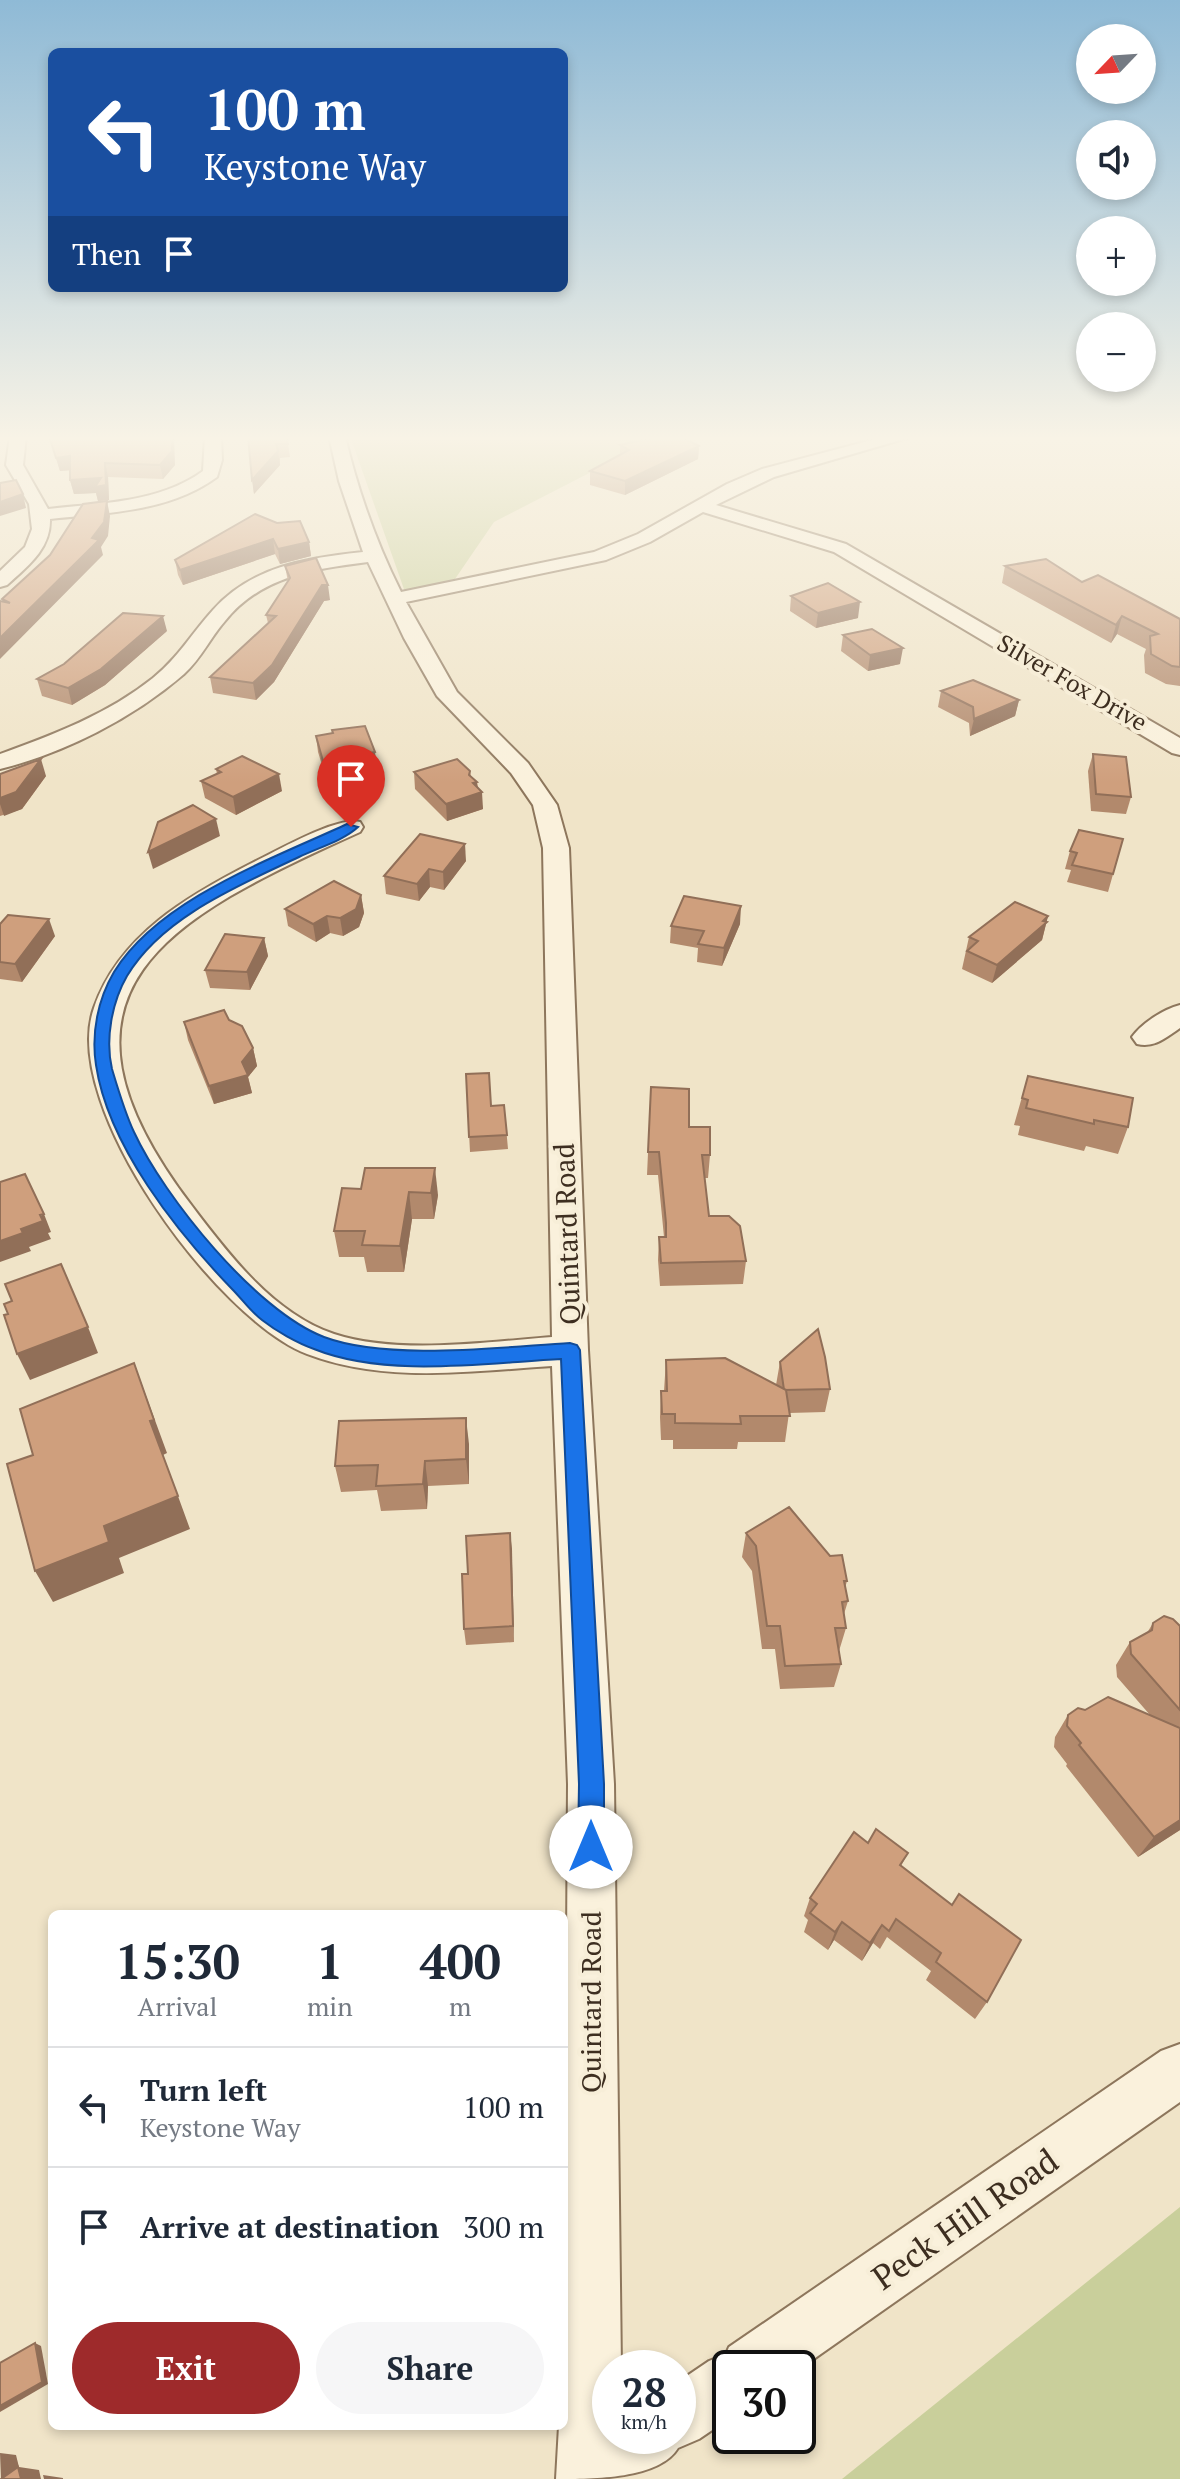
<!DOCTYPE html>
<meta charset="utf-8">
<style>
body{margin:0;font-family:"PT Serif",serif;background:#f6f6f7;color:#1f2937;height:100vh;display:flex;flex-direction:column;font-size:30px;white-space:nowrap}
*{box-sizing:border-box;margin:0}
p{font-size:26px;color:#747a83}
.icon{flex:none;width:44px;height:44px;fill:none;stroke:currentColor;stroke-width:2;stroke-linecap:round;stroke-linejoin:round}
.map{position:relative;flex:1;overflow:hidden}
.details{position:absolute;left:48px;top:1910px;width:520px;height:520px;display:flex;flex-direction:column;background:#fff;border-radius:12px;box-shadow:0 4px 12px #0003}
.details>*{flex:none}
.guide{position:absolute;left:48px;top:48px;width:520px;height:244px;border-radius:12px;box-shadow:0 4px 12px #0003;background:#1a4fa0;color:#fff;overflow:hidden}
.needle{width:52px;rotate:245deg}
.controls{position:absolute;left:1076px;top:24px;display:grid;gap:16px}
.controls a{display:grid;place-items:center;width:80px;height:80px;border-radius:50%;background:#fff;box-shadow:0 4px 12px #0003;font-size:40px}
.speed{position:absolute;left:592px;top:2350px;display:flex;gap:16px;font-size:40px;font-weight:700;text-align:center}
.speed>*{display:grid;place-content:center;width:104px;height:104px;border-radius:50%;background:#fff;box-shadow:0 4px 12px #0003;line-height:1}
.speed small{font-size:20px;font-weight:400}
.speed .limit{border:4px solid #111;border-radius:12px;background:#fff;color:#111}
.pin{position:absolute;display:grid;place-items:center;width:68px;height:68px;color:#fff;margin:-82px -34px;border-radius:50% 50% 50% 0;rotate:-45deg;box-shadow:0 0 8px #0007}
.pin .icon{rotate:45deg}
.me{position:absolute;width:88px;margin:-44px;rotate:0deg;stroke-linejoin:round;filter:drop-shadow(0 0 6px #0008)}
.turn{display:flex;align-items:center;gap:28px;height:168px;padding:0 24px;font-size:36px}
.turn .icon{width:104px;height:104px;stroke-width:2.5}
.turn b{display:block;font-size:56px;line-height:68px}
.then{display:flex;align-items:center;height:76px;padding:0 24px;background:#0003;gap:16px;font-size:30px}
.eta{display:flex;justify-content:space-evenly;align-items:center;height:136px;text-align:center}
.eta b{font-size:48px;font-weight:700;line-height:56px}
.action{display:flex;gap:16px;margin-top:auto;padding:16px 24px}
.action a{flex:1;height:92px;border-radius:48px;background:#9e2a2b;color:#fff;font-size:32px;font-weight:700;line-height:92px;text-align:center}
.action a+a{background:#f6f6f7;color:#1f2937}
ul{padding:0;list-style:none}
li{display:flex;align-items:center;gap:24px;height:120px;padding:0 24px;border-top:2px solid #e0e1e3}
li div{flex:1}
li b{display:block;font-size:30px}
li em{font-style:normal}
.map>svg:first-child{display:block}
.green{fill:#c9cf9b}
.lines{fill:none;stroke-linecap:round;stroke-linejoin:round}
.minor-casing{stroke:#8d765c;stroke-width:4}
.minor{fill:#faf1dc;fill-rule:evenodd}
.wall{fill:#b2896c}
.shaded-wall{fill:#916f58}
.building{fill:#cf9f7d;stroke:#916f58;stroke-width:2}
.route{fill:#1a73e8;stroke:#114b97;stroke-width:2}
.labels{text-anchor:middle;stroke-width:8;stroke-linejoin:round;paint-order:stroke}
.far-street-label{font-size:24px;fill:#3d2e20;stroke:#f7eed8}
.street-label{font-size:28px;fill:#3d2e20;stroke:#f7eed8}
.near-street-label{font-size:34px;fill:#3d2e20;stroke:#f7eed8}
</style>
<div class="map">
<svg width="1180" height="2479" viewBox="0 0 1180 2479">
<rect width="100%" height="100%" fill="#f0e4c8"/>
<g class="green">
<path d="M350,436H700L599,468L494,522L455,579L405,592Z"/>
<path d="M1180,2207V2479H842Z"/>
</g>
<g class="lines">
<defs>
<g id="minor">
<path d="M10,436H26L23,465L48,509C100,503 159,503 203,471L205,436H221L222,460L217,477C170,512 106,513 50,519C51,549 27,567 7,585L0,587V571L25,547L32,529L29,504L6,465Z"/>
<path d="M329,436H345C358,491 376,542 401,592L594,552L638,534L727,484L762,469L887,436H914L774,477L716,505L846,544L1180,738V755L1172,753L834,552L703,512L650,542L606,560L406,602L457,692L528,763L557,805L569,848L588,1350L614,1784L621,2368H610V2436H678V2382L709,2361L726,2354L729,2347L1161,2051L1180,2044V2102L798,2370L730,2368V2418L699,2439L678,2448C659,2479 594,2479 556,2479L559,2426H564L568,1784L552,1366C471,1371 385,1384 307,1354C218,1320 59,1106 94,1008C119,935 189,895 254,862C277,851 337,816 360,822L363,827L360,832C169,918 27,990 192,1206C229,1255 274,1314 334,1334C398,1355 485,1342 552,1337L543,848L533,805L511,773L437,696L404,638L368,562C314,569 261,576 225,621C210,638 201,659 184,674C133,718 65,753 0,769V754C53,735 108,714 153,678C178,658 192,633 213,610C252,566 308,558 363,552L339,481Z"/>
<path d="M1180,1005V1028C1165,1038 1155,1048 1137,1044L1132,1037C1142,1023 1164,1009 1180,1005Z"/>
</g>
</defs>
<use href="#minor" class="minor-casing"/>
<use href="#minor" class="minor"/>
</g>
<g class="wall">
<path d="M49,436L175,465L163,479L108,477L109,500L98,501L96,493L74,494L70,480V470L60,471Z"/>
<path d="M248,436L288,444L290,457L280,458V465L254,494Z"/>
<path d="M620,445L699,446L698,459L625,495L590,485V471L620,455Z"/>
<path d="M255,514L309,542L311,556L280,564L275,554L183,585L178,575L175,560Z"/>
<path d="M285,566L330,600L324,601L274,682L256,700L213,693L210,677L268,623L266,615L288,582Z"/>
<path d="M1005,566L1082,582L1180,619V686L1166,684L1145,673L1144,655L1146,649L1117,634L1111,643L1002,583Z"/>
<path d="M791,596L858,618L816,628L790,611Z"/>
<path d="M167,631L105,685L72,705L42,696L37,679Z"/>
<path d="M843,635L900,664L868,671L841,651Z"/>
<path d="M941,691L1019,700L1015,716L970,736L969,723L938,707Z"/>
<path d="M332,733L377,769L326,778L318,752L316,736Z"/>
<path d="M1093,754L1131,797L1126,814L1091,811L1088,771Z"/>
<path d="M216,769L282,791L236,815L205,798L201,781L217,774Z"/>
<path d="M470,771L471,777L477,782L483,809L447,821L415,789L414,772Z"/>
<path d="M0,774L46,776L22,809L0,816Z"/>
<path d="M1123,839L1108,892L1067,882L1071,870L1065,869L1070,851Z"/>
<path d="M466,861L444,890L430,887L419,901L386,894L384,876Z"/>
<path d="M361,895L364,913L359,927L343,936L330,933L316,942L288,926L285,909Z"/>
<path d="M1048,916L1042,940L992,983L962,969L969,937Z"/>
<path d="M0,924L55,936L22,982L0,979Z"/>
<path d="M740,924L722,966L697,962L698,948L670,943L671,926Z"/>
<path d="M264,938L268,956L250,990L210,988L205,970Z"/>
<path d="M229,1020L253,1048L257,1066L248,1077L252,1093L214,1104L188,1040L184,1022Z"/>
<path d="M466,1074L491,1106L504,1105L508,1149L470,1152Z"/>
<path d="M1028,1076L1128,1127L1118,1154L1086,1146L1084,1151L1018,1135L1020,1126L1014,1125Z"/>
<path d="M651,1087L689,1127L710,1155L708,1178H704L709,1216L746,1261L743,1284L660,1286L658,1260L659,1237H664L658,1175H647Z"/>
<path d="M365,1168L438,1195L434,1219H412L404,1272H367L364,1257H339L334,1231L361,1189Z"/>
<path d="M666,1360L776,1385L780,1362L830,1389L825,1412L789,1413L785,1442H738L737,1449H673V1440H661L660,1417L661,1391H664Z"/>
<path d="M469,1444V1484L428,1486L427,1509L381,1511L377,1490L341,1492L335,1466Z"/>
<path d="M510,1533L514,1642L466,1645L464,1629L468,1574Z"/>
<path d="M746,1533L847,1581L845,1588L848,1601L844,1614L846,1628L839,1651L841,1664L834,1687L780,1689L775,1649H762L752,1571L742,1557Z"/>
<path d="M1153,1623L1180,1626V1830L1138,1857L1066,1766L1067,1764L1054,1747L1055,1737L1068,1715L1085,1710L1150,1715L1117,1677L1116,1665L1130,1642L1147,1633Z"/>
<path d="M868,1843L908,1853L901,1866L987,2002L975,2019L926,1980L931,1971L887,1937L880,1949L873,1943L862,1961L834,1940L828,1950L804,1932L808,1920L804,1916L810,1898Z"/>
</g>
<g class="shaded-wall">
<path d="M172,436H174L175,465L163,479L160,465Z"/>
<path d="M699,446L698,459L625,495V481Z"/>
<path d="M278,451L280,465L254,494L252,480Z"/>
<path d="M70,456L74,470L60,471L56,458Z"/>
<path d="M105,463L108,477L109,500L98,501L96,493L74,494L70,480Z"/>
<path d="M23,494L26,508L0,516V502Z"/>
<path d="M107,501L110,516L108,536L101,547L103,555L0,659V638L92,538Z"/>
<path d="M273,539L275,554L183,585L180,570Z"/>
<path d="M309,542L311,556L280,564L278,549Z"/>
<path d="M322,585H328L330,600L324,601L274,682L256,700L253,683Z"/>
<path d="M860,602L858,618L816,628L818,613Z"/>
<path d="M163,616L167,631L105,685L72,705L68,688Z"/>
<path d="M1122,616L1117,634L1111,643L1116,625Z"/>
<path d="M903,648L900,664L868,671L870,655Z"/>
<path d="M1019,700L1015,716L970,736L974,719Z"/>
<path d="M375,752L377,769L326,778L323,761Z"/>
<path d="M41,759L46,776L22,809L4,816L0,804V798Z"/>
<path d="M279,774L282,791L236,815L233,797Z"/>
<path d="M477,782V794L482,792L483,809L447,821L446,804L473,783Z"/>
<path d="M216,819L220,836L153,869L148,852Z"/>
<path d="M465,844L466,861L444,890L443,872Z"/>
<path d="M429,869L430,887L419,901L417,884Z"/>
<path d="M361,895L364,913L359,927L343,936L340,918Z"/>
<path d="M741,906L740,924L722,966L724,948Z"/>
<path d="M327,916L330,933L316,942L313,924Z"/>
<path d="M1048,916L1042,940L992,983L997,965Z"/>
<path d="M49,919L55,936L22,982L15,964Z"/>
<path d="M264,938L268,956L250,990L247,972Z"/>
<path d="M253,1048L257,1066L248,1077L252,1093L214,1104L209,1086L242,1062Z"/>
<path d="M435,1168L438,1195L434,1219L431,1193Z"/>
<path d="M409,1192L412,1219L404,1272L400,1246Z"/>
<path d="M44,1214L51,1232L48,1233L51,1239L29,1247L31,1251L0,1262V1241Z"/>
<path d="M88,1327L98,1353L30,1380L17,1354Z"/>
<path d="M134,1363L167,1453L163,1455L190,1529L119,1558L124,1573L53,1602L35,1571L104,1526L150,1421Z"/>
<path d="M466,1418L469,1444V1484L466,1459Z"/>
<path d="M425,1461L428,1486L427,1509L423,1484Z"/>
<path d="M510,1533L512,1549L514,1642L513,1626Z"/>
<path d="M1180,1820V1830L1138,1857L1154,1837Z"/>
<path d="M842,1922L834,1940L828,1950L835,1932Z"/>
<path d="M882,1925L873,1943L862,1961L870,1943Z"/>
<path d="M35,2343L41,2346L48,2384L0,2412V2406Z"/>
<path d="M0,2453L16,2455L19,2467L39,2470L41,2479H1Z"/>
<path d="M43,2475L63,2478V2479H44Z"/>
</g>
<g class="building">
<path d="M49,436H172V451L160,465L105,463L106,485L95,487L101,478L70,480V456L56,458Z"/>
<path d="M248,436H286L288,444H276L278,451L252,480Z"/>
<path d="M660,436H680L699,446L625,481L590,471L629,450L620,445Z"/>
<path d="M16,480L23,494L0,502V483Z"/>
<path d="M107,501L104,522L92,538L99,540L0,638V601L10,603L2,599L50,555L83,504Z"/>
<path d="M255,514L277,523L300,521L309,542L278,549L273,539L180,570L175,560Z"/>
<path d="M316,558L328,585H322L272,665L253,683L210,677L276,616L266,615L290,578L285,566Z"/>
<path d="M1046,559L1082,582L1098,575L1180,619V667L1172,666L1151,654L1150,636L1158,634L1122,616L1116,625L1005,566Z"/>
<path d="M828,583L860,602L818,613L791,596Z"/>
<path d="M123,613L163,616L101,669L68,688L37,679L64,664Z"/>
<path d="M872,629L903,648L870,655L843,635Z"/>
<path d="M973,680L1019,700L974,719L973,707L941,691Z"/>
<path d="M365,726L375,752L323,761L316,736L333,733L332,730Z"/>
<path d="M1093,754L1126,757L1131,797L1096,794Z"/>
<path d="M242,756L279,774L233,797L201,781L221,772L216,769Z"/>
<path d="M41,759L16,792L0,798V774Z"/>
<path d="M457,759L470,771L469,775L477,782L473,783L482,792L446,804L414,772Z"/>
<path d="M193,805L216,819L148,852L158,822Z"/>
<path d="M1079,830L1123,839L1113,874L1072,865L1077,853L1070,851Z"/>
<path d="M420,834L465,844L443,872L429,869L417,884L384,876Z"/>
<path d="M334,881L361,895L356,909L340,918L327,916L313,924L285,909Z"/>
<path d="M684,896L741,906L724,948L698,944L704,931L671,926Z"/>
<path d="M1015,902L1048,916L1043,921L1047,922L997,965L967,951L978,941L969,937Z"/>
<path d="M8,915L49,919L15,964L0,962V924Z"/>
<path d="M225,934L264,938L247,972L205,970Z"/>
<path d="M224,1010L229,1020L242,1026L253,1048L242,1062L248,1075L209,1086L184,1022Z"/>
<path d="M489,1073L491,1106L504,1105L507,1135L469,1137L466,1074Z"/>
<path d="M1028,1076L1133,1098L1128,1127L1094,1120V1124L1026,1108L1028,1100L1022,1098Z"/>
<path d="M651,1087L689,1089V1127H710V1155H702L709,1216H729L740,1226L746,1261L661,1263L659,1237H666V1223L659,1152H648Z"/>
<path d="M365,1168H435L431,1193L409,1192L400,1246L362,1245L365,1231H334L342,1188L361,1189Z"/>
<path d="M25,1174L44,1214L40,1215L43,1221L21,1229L23,1233L0,1241V1182Z"/>
<path d="M61,1264L88,1327L17,1354L4,1315L8,1314L4,1304L12,1301L5,1284Z"/>
<path d="M818,1329L825,1357L830,1389L784,1390L780,1362Z"/>
<path d="M725,1358L786,1390L790,1416H740L741,1424L675,1423V1414H662L661,1391H667L666,1360Z"/>
<path d="M134,1363L154,1420L150,1421L178,1496L104,1526L109,1542L35,1571L7,1464L33,1455L20,1409Z"/>
<path d="M466,1418V1459L425,1461L423,1484L376,1486L378,1465L335,1466L339,1421Z"/>
<path d="M789,1507L830,1556L842,1555L847,1581H844L848,1601L842,1602L846,1628H835L841,1664L785,1666L780,1626H767L756,1546L746,1533Z"/>
<path d="M510,1533L513,1626L464,1629L462,1574H468L466,1536Z"/>
<path d="M1164,1616L1173,1619L1180,1626V1710L1131,1654L1130,1642L1152,1630L1153,1623Z"/>
<path d="M1108,1697L1180,1728V1820L1154,1837L1079,1745L1081,1743L1067,1726L1068,1715L1078,1708L1085,1710Z"/>
<path d="M876,1829L908,1853L900,1865L952,1905L959,1894L1021,1940L987,2002L936,1962L941,1953L896,1919L889,1931L882,1925L870,1943L842,1922L835,1932L810,1913L817,1904L810,1898L854,1832L868,1843Z"/>
<path d="M35,2343L42,2382L0,2406V2363Z"/>
<path d="M18,2467L21,2479H1Z"/>
</g>
<linearGradient id="sky" x2="0" y2="1"><stop stop-color="#8fbad6"/><stop offset="0.56" stop-color="#f8f3e6"/><stop offset="1" stop-color="#f8f3e6" stop-opacity="0"/></linearGradient>
<rect width="1180" height="783" fill="url(#sky)"/>
<path class="route" d="M347,824L358,827C343,841 317,848 299,857C240,885 162,917 127,976C112,1002 105,1039 112,1069C118,1089 125,1113 134,1132C164,1197 256,1311 324,1337C388,1361 501,1347 570,1343L577,1345L580,1350L604,1784V1847L600,1856L591,1860L582,1856L578,1847L579,1784L561,1359C485,1363 386,1378 314,1349C297,1343 276,1331 262,1320C251,1312 242,1299 232,1289C177,1232 108,1146 96,1065C91,1033 98,999 114,972C159,899 272,859 347,824Z"/>
<g class="labels">
<g class="far-street-label">
<text transform="translate(1072 683) rotate(30)" y="8">Silver Fox Drive</text>
</g>
<g class="street-label">
<text transform="translate(567 1234) rotate(-92)" y="10">Quintard Road</text>
<text transform="translate(591 2002) rotate(-90)" y="10">Quintard Road</text>
</g>
<g class="near-street-label">
<text transform="translate(965 2219) rotate(-35)" y="12">Peck Hill Road</text>
</g>
</g>
</svg>
<div class="controls">
<a><svg class="needle" viewBox="-14 -14 28 28"><path d="M0-13l5 13h-10z" fill="#e53935"/><path d="M0 13l5-13h-10z" fill="#747a83"/></svg></a>
<a><svg class="icon" aria-label="sound" viewBox="0 0 24 24"><path d="M4 9h4l5-4v14l-5-4H4zM17 9q2 3 0 6"/></svg></a>
<a>+</a>
<a>−</a>
</div>
<div class="speed"><div>28<small>km/h</small></div><div class="limit">30</div></div>
<div class="pin" style="left:351px;top:827px;background:#d93025"><svg class="icon" aria-label="arrive" viewBox="0 0 24 24"><path d="M6 21V4h12l-3 4 3 4H6"/></svg></div>
<svg class="me" style="left:591px;top:1847px" viewBox="-20 -20 40 40"><circle r="19" fill="#fff"/><path d="M0-13L10 11 0 6-10 11z" fill="#1a73e8"/></svg>
<div class="guide">
<div class="turn"><svg class="icon" aria-label="left" viewBox="0 0 24 24"><path d="M17 20v-9H6M10 6l-5 5 5 5"/></svg><div><b>100 m</b>Keystone Way</div></div>
<div class="then">Then<svg class="icon" aria-label="arrive" viewBox="0 0 24 24"><path d="M6 21V4h12l-3 4 3 4H6"/></svg></div>
</div>
<section class="details">
<div class="eta">
<div><b>15:30</b><p>Arrival</p></div>
<div><b>1</b><p>min</p></div>
<div><b>400</b><p>m</p></div>
</div>
<ul>
<li><svg class="icon" aria-label="left" viewBox="0 0 24 24"><path d="M17 20v-9H6M10 6l-5 5 5 5"/></svg><div><b>Turn left</b><p>Keystone Way</p></div><em>100 m</em></li>
<li><svg class="icon" aria-label="arrive" viewBox="0 0 24 24"><path d="M6 21V4h12l-3 4 3 4H6"/></svg><div><b>Arrive at destination</b></div><em>300 m</em></li>
</ul>
<div class="action"><a>Exit</a><a>Share</a></div>
</section>
</div>
